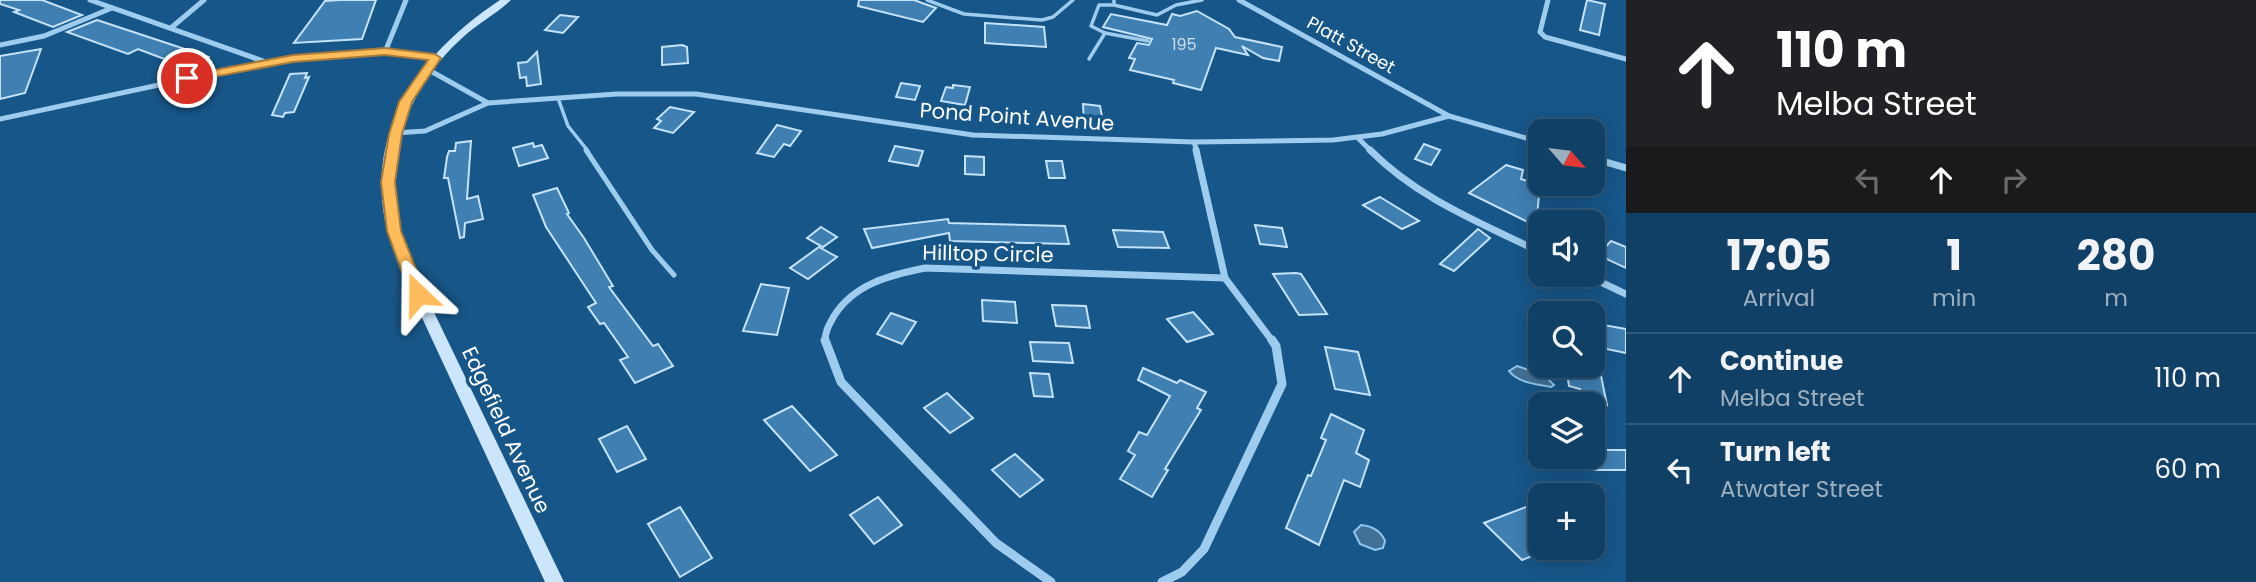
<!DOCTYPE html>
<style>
body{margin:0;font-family:Poppins,sans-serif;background:#1a476c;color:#f1f3f6;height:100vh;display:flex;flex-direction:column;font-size:26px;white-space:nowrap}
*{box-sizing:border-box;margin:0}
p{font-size:23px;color:#9cafbf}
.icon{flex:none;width:38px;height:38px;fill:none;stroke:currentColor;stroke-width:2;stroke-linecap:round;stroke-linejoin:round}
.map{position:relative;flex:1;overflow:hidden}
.details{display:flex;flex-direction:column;background:#114066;width:630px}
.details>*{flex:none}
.guide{background:#202124;color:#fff;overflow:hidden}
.needle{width:46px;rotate:118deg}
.buttons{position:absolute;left:1528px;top:119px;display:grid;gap:14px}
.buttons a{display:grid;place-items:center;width:77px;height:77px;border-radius:14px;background:#114066;box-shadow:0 4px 18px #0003,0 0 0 2px #30597a;font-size:35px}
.pin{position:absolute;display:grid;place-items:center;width:60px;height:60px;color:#fff;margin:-30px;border:4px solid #fff;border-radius:50%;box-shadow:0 2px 7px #0007}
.me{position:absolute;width:77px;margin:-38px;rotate:337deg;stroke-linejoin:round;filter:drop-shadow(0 0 5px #0008)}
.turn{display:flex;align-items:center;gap:24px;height:147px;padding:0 35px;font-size:32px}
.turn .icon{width:91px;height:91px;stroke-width:2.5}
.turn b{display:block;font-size:49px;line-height:60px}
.lanes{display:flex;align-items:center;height:66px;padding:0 35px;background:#0003;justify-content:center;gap:35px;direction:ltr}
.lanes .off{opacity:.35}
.eta{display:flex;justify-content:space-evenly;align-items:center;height:119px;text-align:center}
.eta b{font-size:42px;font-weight:700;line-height:49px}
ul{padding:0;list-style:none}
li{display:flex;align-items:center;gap:21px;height:91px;padding:0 35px;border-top:2px solid #30597a}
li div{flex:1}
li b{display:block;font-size:26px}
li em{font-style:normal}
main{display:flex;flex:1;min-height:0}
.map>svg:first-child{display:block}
.water{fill:#437196;stroke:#90c8f1;stroke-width:2}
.building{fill:#3f7fb2;stroke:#c4e3fa;stroke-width:2}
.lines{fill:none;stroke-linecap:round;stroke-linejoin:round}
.service-far1{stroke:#9eccee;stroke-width:3.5}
.service{stroke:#9eccee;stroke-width:5}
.minor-far2{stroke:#9eccee;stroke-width:5}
.minor-far1{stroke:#9eccee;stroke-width:7}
.minor{stroke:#9eccee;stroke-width:9}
.secondary{fill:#cbe5fa;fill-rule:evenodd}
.route{fill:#ffbc5b;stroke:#a67a3b;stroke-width:2}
.labels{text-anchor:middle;stroke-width:7;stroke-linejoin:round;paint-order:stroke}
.far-number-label{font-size:16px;fill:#cfdfec}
.far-street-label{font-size:18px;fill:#fff;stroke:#175688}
.street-label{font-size:21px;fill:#fff;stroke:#175688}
</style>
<main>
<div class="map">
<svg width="1626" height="582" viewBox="0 0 1626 582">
<rect width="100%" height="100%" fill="#175688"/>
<g class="water">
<path d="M1517,366L1544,375L1554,385L1551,387C1537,384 1518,383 1509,371Z"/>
<path d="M1361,525C1372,526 1381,531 1385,541L1383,548L1375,550L1360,544L1354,532Z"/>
</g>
<g class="building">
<path d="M0,0H42L82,15L53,27L14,12L19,10L0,4Z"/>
<path d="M340,0H376L362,39L294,43L325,1Z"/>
<path d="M859,0H914L936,8L923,22L858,6Z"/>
<path d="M1587,0L1605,4L1599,35L1580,30Z"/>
<path d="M1197,11L1229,29L1235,37L1282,47L1279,61L1263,58L1242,46L1248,55L1216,48L1201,90L1173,83L1174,80L1130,70L1135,59L1129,58L1137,43L1149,45L1152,39L1103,27L1111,14L1167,25L1172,14L1180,16Z"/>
<path d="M560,15L578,17L563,33L545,30Z"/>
<path d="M97,20L209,57L208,62L167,60L138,49L128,54L67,32Z"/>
<path d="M985,23L1044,27L1046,47L985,43Z"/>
<path d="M682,45L687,47L688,63L662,65V47Z"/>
<path d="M41,49L25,93L0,99V56Z"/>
<path d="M537,52L541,84L527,86L526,77L520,78L518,63L527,62Z"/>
<path d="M307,73L305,78L309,77L294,112L285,113L283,117L272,115L290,74Z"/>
<path d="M901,83L920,86L915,100L896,97Z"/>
<path d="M953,85L970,87L965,105L941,101L946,87L953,88Z"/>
<path d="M1083,104L1100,106L1103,122H1099V125L1084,124Z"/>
<path d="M670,107L694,112L673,133L654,128L661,121L657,119Z"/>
<path d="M777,125L801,131L790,146L784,144L774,157L757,153Z"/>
<path d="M471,141L467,199L478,196L483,219L465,223L464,237L460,238L448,178H444L447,157L449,151H455L456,143Z"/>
<path d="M533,143L534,147L542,145L548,158L519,166L513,148Z"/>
<path d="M1424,144L1440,150L1431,165L1415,159Z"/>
<path d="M895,146L923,151L918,166L889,161Z"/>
<path d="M965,156L984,157V175L965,174Z"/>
<path d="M1046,161H1062L1065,178H1049Z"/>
<path d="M1506,165L1523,170L1521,179L1540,185L1536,226L1469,193Z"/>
<path d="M557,188L569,213L567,214L584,238L613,286L609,287L653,346L658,344L673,366L635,383L620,360L628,357L604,323L600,324L588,307L596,303L546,227L533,195Z"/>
<path d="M1380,197L1419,221L1402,229L1363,205Z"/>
<path d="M948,219L949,223L1065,226L1069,244L950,241L949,233L872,248L864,229Z"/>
<path d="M1255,225L1282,228L1287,247L1260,244Z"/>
<path d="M821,227L837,237L823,247L807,238Z"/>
<path d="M1478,229L1490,238L1454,271L1440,264Z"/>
<path d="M1113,230L1163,232L1169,248L1118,247Z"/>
<path d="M1611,241L1626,247V268L1598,255Z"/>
<path d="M819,247L837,257L808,279L790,268Z"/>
<path d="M1296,273L1301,274L1327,314L1299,315L1273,274Z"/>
<path d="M761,284L789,288L777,335L743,331Z"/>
<path d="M982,300L1015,302L1017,323L983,321Z"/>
<path d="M1052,305L1086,306L1090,328L1056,326Z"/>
<path d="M1193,312L1213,334L1187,342L1167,319Z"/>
<path d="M891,313L916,322L902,344L877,334Z"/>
<path d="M1592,323L1626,329V353L1592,346Z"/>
<path d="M1030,342L1069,343L1073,363L1033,361Z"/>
<path d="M1325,347L1358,352L1370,395L1335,389Z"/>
<path d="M1566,366H1599L1607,405L1582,398L1580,389L1569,386Z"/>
<path d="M1143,368L1177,383L1180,380L1206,392L1197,408L1201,410L1165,469L1168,470L1152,497L1120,479L1135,455L1128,451L1139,432L1147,435L1170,396L1138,380Z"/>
<path d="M1030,373L1049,374L1053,397L1034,396Z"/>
<path d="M947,393L973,418L950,433L924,408Z"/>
<path d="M792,406L837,455L810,471L764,420Z"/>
<path d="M1331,414L1364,430L1356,453L1369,460L1360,487L1344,480L1319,545L1286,528L1308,475L1311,476L1326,440L1321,438Z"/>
<path d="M627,426L646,459L617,472L599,439Z"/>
<rect x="1592" y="450" width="34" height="20"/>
<path d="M1015,454L1043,480L1020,497L992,470Z"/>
<path d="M878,497L902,525L874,544L850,515Z"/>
<path d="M1534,504L1540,510V553L1522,560L1484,523Z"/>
<path d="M680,507L712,558L680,577L648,524Z"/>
</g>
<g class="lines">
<g class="service-far1">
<path d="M927,0L964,14L1042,20L1053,17L1073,0"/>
<path d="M1114,0V5L1157,15L1176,5L1202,0"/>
<path d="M1105,33L1148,41"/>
<path d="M1089,59L1105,33L1091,26L1099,5H1114"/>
<path d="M558,98L568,126L588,151"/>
</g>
<path class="service" d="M586,150L652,250L674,275"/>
<g class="minor-far2">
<path d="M90,0L266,62L385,52L435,58"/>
<path d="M1239,0L1449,116"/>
<path d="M1548,0L1540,32L1545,37L1626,59"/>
<path d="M172,27L204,0"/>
<path d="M0,45L44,36L112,8"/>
<path d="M385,52L406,0"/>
<path d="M427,69L488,103"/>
<path d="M0,119L266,62"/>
<path d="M395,133L425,131L488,103L617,94H696L973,135L1194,142L1333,140L1382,134L1449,116L1540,142"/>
<path d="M1358,138L1371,151"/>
<path d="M1194,142L1197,151"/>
</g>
<g class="minor-far1">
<path d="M1196,150L1225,278L1273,342"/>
<path d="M1370,150C1419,199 1479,222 1540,252"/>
<path d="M1592,158L1626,168"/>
<path d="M1586,275L1626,294"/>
<path d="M825,342C825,331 829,325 834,316C854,284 890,275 925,268L1225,278"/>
</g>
<g class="minor">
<path d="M825,340L841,382L996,543L1051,582"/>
<path d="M1162,582L1182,572L1204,549L1282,384L1276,346L1272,340"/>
</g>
<path class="secondary" d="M500,0H511C495,15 475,25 460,40C412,84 385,150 397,215C401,237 409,257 417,277L564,582H545L403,277C396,257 387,236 384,215C369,121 426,49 500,0Z"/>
</g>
<path class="route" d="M385,48L435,54L441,58L412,102L402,134L395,182L401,231L426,294L418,300L410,294L387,231L381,182L389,134L399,102L428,60L385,55L293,62L187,82L181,78L187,75L293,55Z"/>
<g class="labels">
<g class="far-number-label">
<text x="1184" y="50">195</text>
</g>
<g class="far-street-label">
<text transform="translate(1351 45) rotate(29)" y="6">Platt Street</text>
</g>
<g class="street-label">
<text transform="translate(1017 117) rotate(4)" y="7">Pond Point Avenue</text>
<text transform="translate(988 254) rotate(1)" y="7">Hilltop Circle</text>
<text transform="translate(506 430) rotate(65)" y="7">Edgefield Avenue</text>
</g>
</g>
</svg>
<div class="buttons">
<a><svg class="needle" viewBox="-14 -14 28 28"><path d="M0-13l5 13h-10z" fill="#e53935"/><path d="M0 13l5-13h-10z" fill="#9cafbf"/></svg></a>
<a><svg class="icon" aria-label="sound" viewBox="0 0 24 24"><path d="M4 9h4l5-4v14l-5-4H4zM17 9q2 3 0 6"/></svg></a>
<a><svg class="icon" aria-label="search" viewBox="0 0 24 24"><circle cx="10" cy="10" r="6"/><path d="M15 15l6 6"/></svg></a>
<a><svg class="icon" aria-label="layers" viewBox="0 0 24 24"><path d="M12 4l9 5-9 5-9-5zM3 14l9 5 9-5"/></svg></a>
<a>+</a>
</div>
<div class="pin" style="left:187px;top:78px;background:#d93025"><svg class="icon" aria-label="arrive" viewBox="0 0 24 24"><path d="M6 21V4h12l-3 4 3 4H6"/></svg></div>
<svg class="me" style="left:418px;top:294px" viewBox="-20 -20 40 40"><path d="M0-17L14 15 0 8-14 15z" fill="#ffbc5b" stroke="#fff" stroke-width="4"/></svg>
</div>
<section class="details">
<div class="guide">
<div class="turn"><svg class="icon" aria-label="ahead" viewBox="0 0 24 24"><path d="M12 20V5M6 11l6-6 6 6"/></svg><div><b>110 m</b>Melba Street</div></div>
<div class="lanes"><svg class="icon off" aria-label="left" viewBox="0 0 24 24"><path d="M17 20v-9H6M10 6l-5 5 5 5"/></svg><svg class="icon" aria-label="ahead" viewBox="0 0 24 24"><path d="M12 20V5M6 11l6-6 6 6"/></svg><svg class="icon off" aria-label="right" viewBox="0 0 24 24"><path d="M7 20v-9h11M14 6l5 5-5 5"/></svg></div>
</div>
<div class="eta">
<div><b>17:05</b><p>Arrival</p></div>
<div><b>1</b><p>min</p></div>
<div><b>280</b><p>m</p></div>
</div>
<ul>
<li><svg class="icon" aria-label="ahead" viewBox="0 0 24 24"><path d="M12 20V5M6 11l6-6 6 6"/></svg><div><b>Continue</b><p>Melba Street</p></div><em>110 m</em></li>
<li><svg class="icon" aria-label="left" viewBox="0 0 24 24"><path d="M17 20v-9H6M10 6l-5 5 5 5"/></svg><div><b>Turn left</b><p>Atwater Street</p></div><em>60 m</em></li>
</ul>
</section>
</main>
